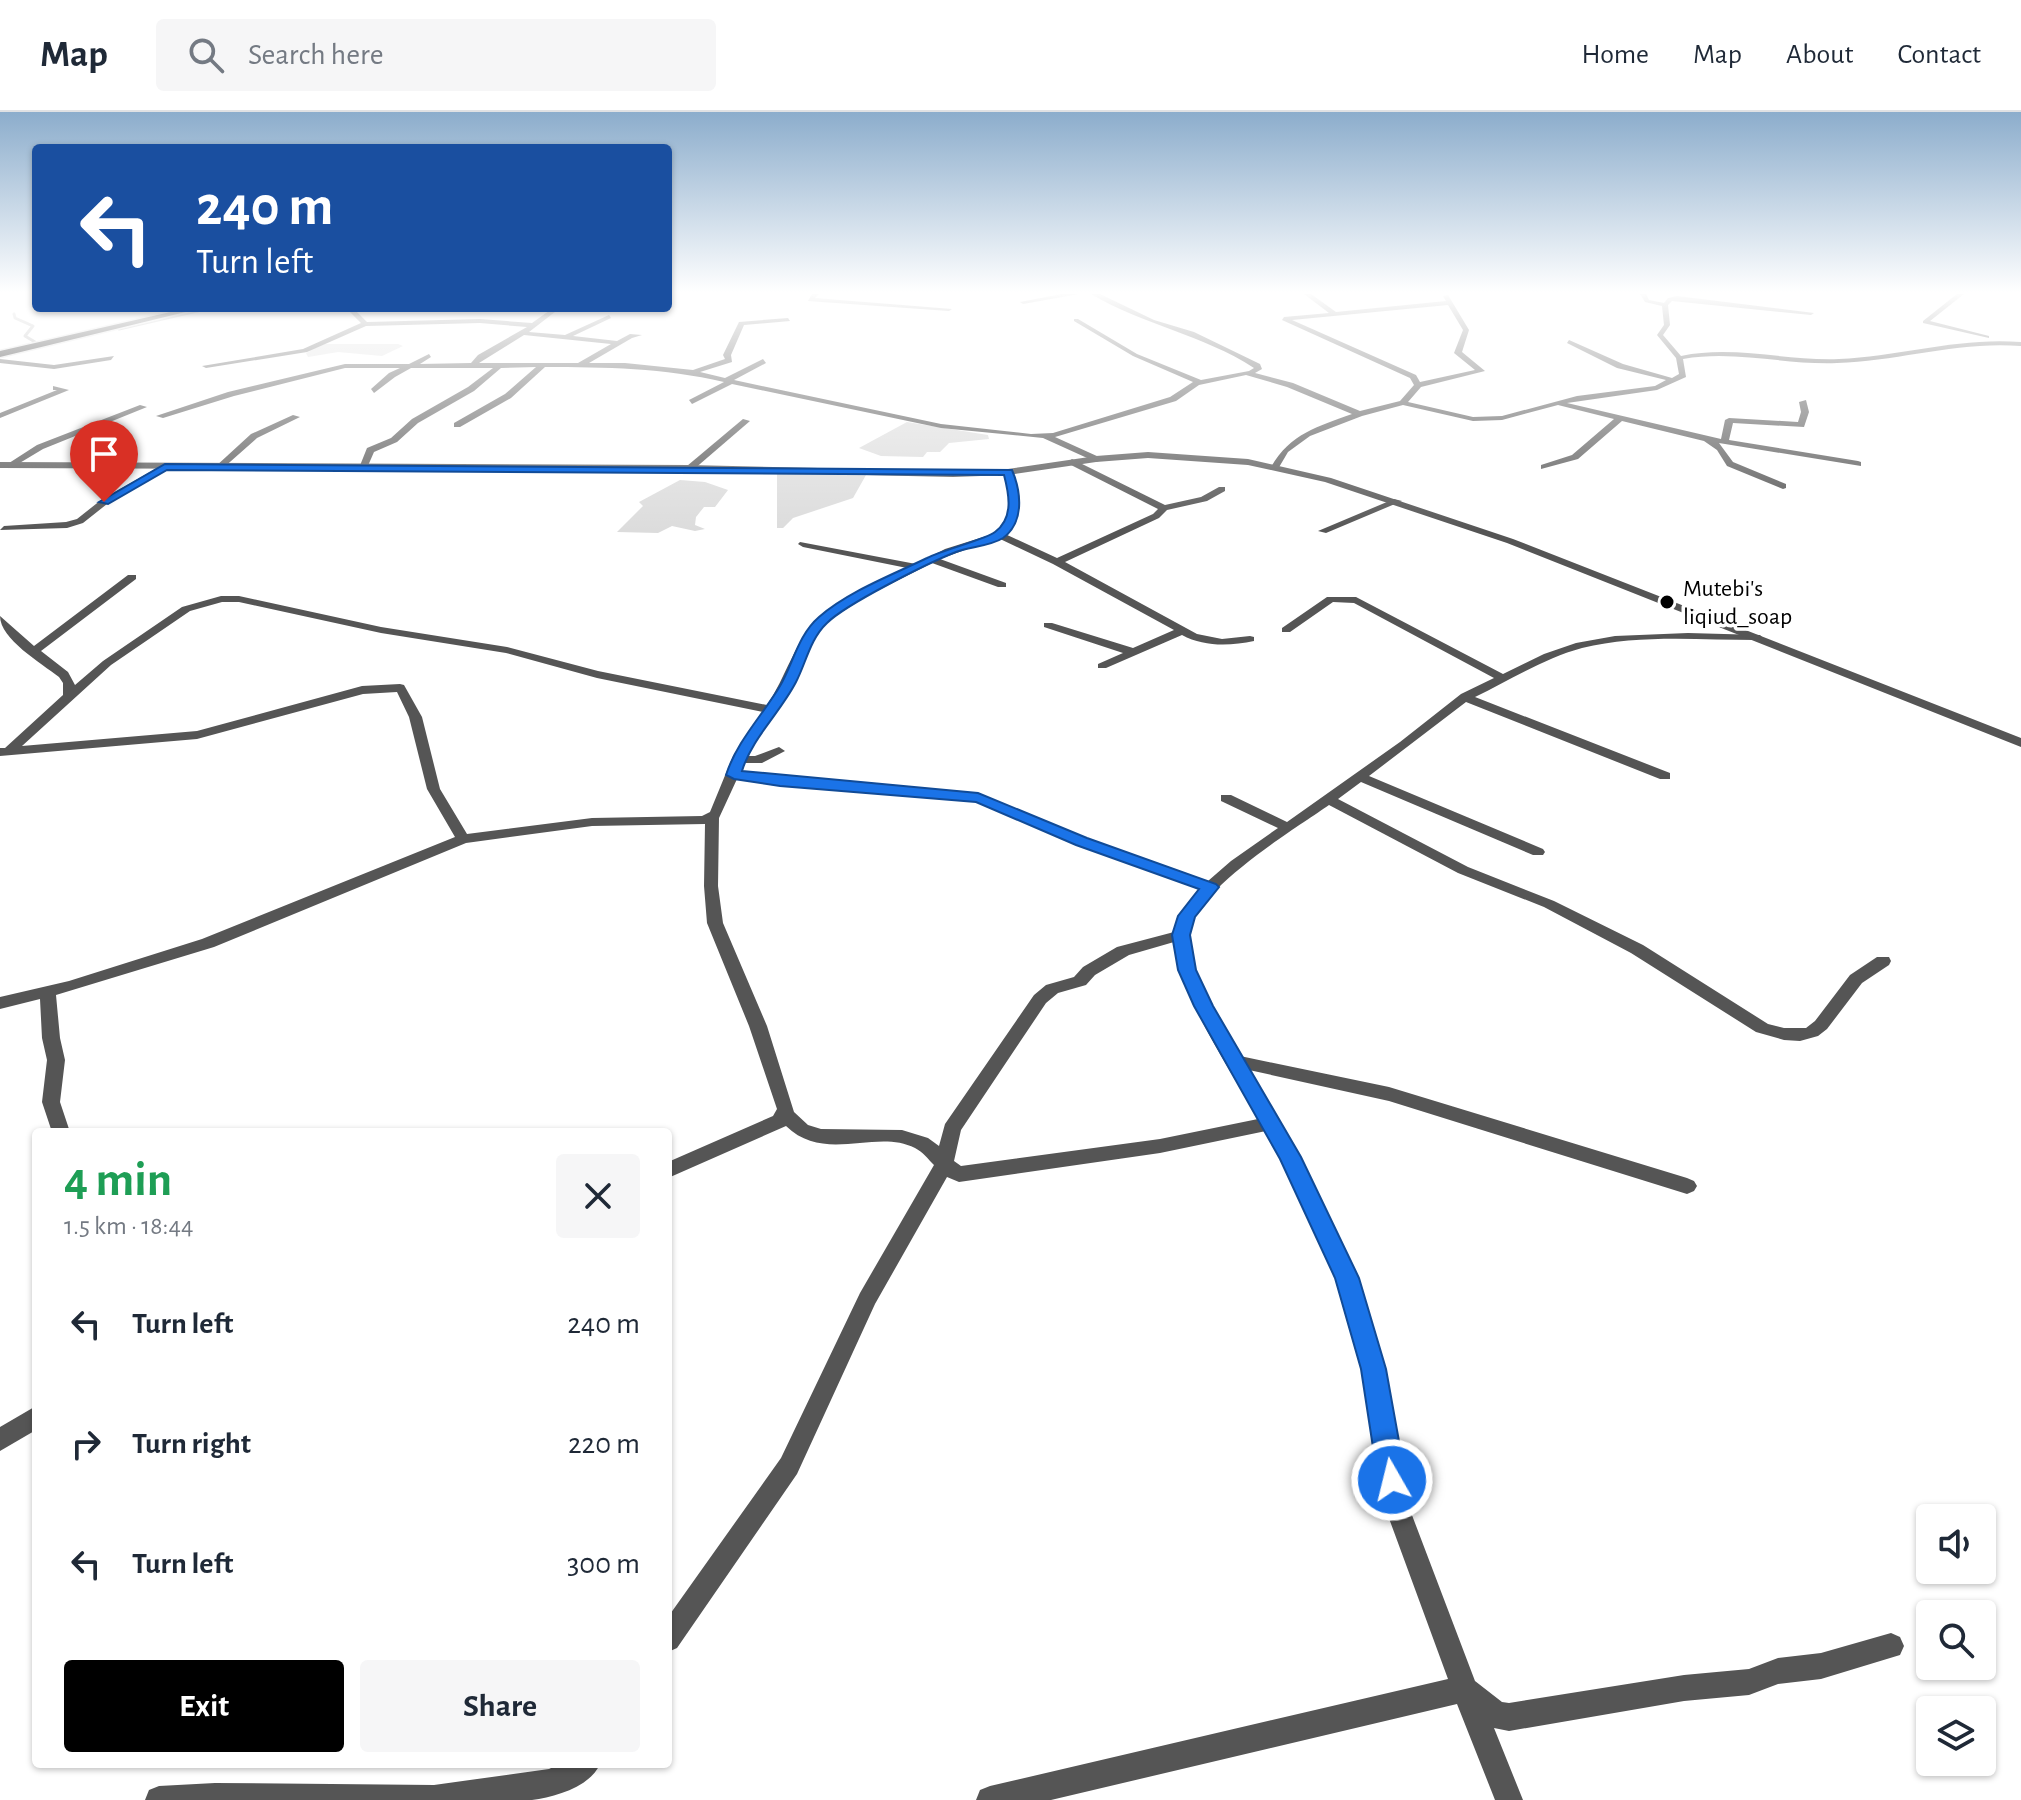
<!DOCTYPE html>
<meta charset="utf-8">
<style>
body{margin:0;font-family:"Alegreya Sans",sans-serif;background:#f6f6f7;color:#1f2937;height:100vh;display:flex;flex-direction:column;font-size:30px;white-space:nowrap}
*{box-sizing:border-box;margin:0}
p{font-size:26px;color:#747a83}
.icon{flex:none;width:44px;height:44px;fill:none;stroke:currentColor;stroke-width:2;stroke-linecap:round;stroke-linejoin:round}
.map{position:relative;flex:1;overflow:hidden}
.drawer{position:absolute;left:32px;top:1016px;width:640px;height:640px;display:flex;flex-direction:column;background:#fff;border-radius:8px;box-shadow:0 2px 6px #0004}
.drawer>*{flex:none}
.top-card{position:absolute;left:32px;top:32px;width:640px;height:168px;border-radius:8px;box-shadow:0 2px 6px #0004;background:#1a4fa0;color:#fff;overflow:hidden}
.tools{position:absolute;left:1916px;top:1392px;display:grid;gap:16px}
.tools a{display:grid;place-items:center;width:80px;height:80px;border-radius:8px;background:#fff;box-shadow:0 2px 6px #0004;font-size:40px}
.pin{position:absolute;display:grid;place-items:center;width:68px;height:68px;color:#fff;margin:-82px -34px;border-radius:50% 50% 50% 0;rotate:-45deg;box-shadow:0 0 8px #0007}
.pin .icon{rotate:45deg}
.me{position:absolute;width:88px;margin:-44px;rotate:352deg;stroke-linejoin:round;filter:drop-shadow(0 0 6px #0008)}
.turn{display:flex;align-items:center;gap:28px;height:168px;padding:0 32px;font-size:36px}
.turn .icon{width:104px;height:104px;stroke-width:2.5}
.turn b{display:block;font-size:56px;line-height:68px}
.round{display:grid;place-items:center;flex:none;width:84px;height:84px;border-radius:8px;background:#f6f6f7}
.headline{display:flex;align-items:center;justify-content:space-between;height:136px;padding:0 32px}
h1{font-size:48px;font-weight:700;line-height:60px;color:#1e9e55}
.button{display:flex;gap:16px;margin-top:auto;padding:16px 32px}
.button a{flex:1;height:92px;border-radius:8px;background:#000;color:#fff;font-size:32px;font-weight:700;line-height:92px;text-align:center}
.button a+a{background:#f6f6f7;color:#1f2937}
ul{padding:0;list-style:none}
li{display:flex;align-items:center;gap:24px;height:120px;padding:0 32px}
li div{flex:1}
li b{display:block;font-size:30px}
li em{font-style:normal}
header{display:flex;align-items:center;gap:48px;box-sizing:border-box;height:112px;padding:0 40px;background:#fff;border-bottom:2px solid #e0e1e3}
header strong{font-size:38px}
nav{display:flex;gap:44px;margin-inline-start:auto;font-size:28px}
.search{width:560px;height:72px;background:#f6f6f7;display:flex;align-items:center;gap:20px;box-sizing:border-box;padding:0 28px;border-radius:8px;color:#747a83;font-size:30px}
.map>svg:first-child{display:block}
.green{fill:#dcdcdc}
.lines{fill:none;stroke-linecap:round;stroke-linejoin:round}
.stream{stroke:#a3a3a3;stroke-width:3}
.primary-casing{stroke:#dbdbdb;stroke-width:3}
.minor{fill:#555;fill-rule:evenodd}
.tertiary{fill:#555;fill-rule:evenodd}
.primary{fill:#000;fill-rule:evenodd}
.route{fill:#1a73e8;stroke:#114b97;stroke-width:2}
.poi-dot{fill:#000;stroke:#fff;stroke-width:3}
.labels{text-anchor:middle;stroke-width:7;stroke-linejoin:round;paint-order:stroke}
.far-poi-label{font-size:24px;fill:#000;stroke:#fff;text-anchor:start}
</style>
<header>
<strong>Map</strong>
<div class="search"><svg class="icon" aria-label="search" viewBox="0 0 24 24"><circle cx="10" cy="10" r="6"/><path d="M15 15l6 6"/></svg>Search here</div>
<nav><a>Home</a><a>Map</a><a>About</a><a>Contact</a></nav>
</header>
<div class="map">
<svg width="2021" height="1688" viewBox="0 0 2021 1688">
<rect width="100%" height="100%" fill="#fff"/>
<g class="green">
<path d="M325,232H398L403,234L382,244L338,240L308,245L306,241L310,239L307,236Z"/>
<path d="M907,310L988,323L989,327L949,331L940,340H927L923,345L881,344L859,336Z"/>
<path d="M777,360L866,363L853,386L793,406L783,416H777Z"/>
<path d="M680,368L705,370L728,378L715,395H704L696,405L695,413L705,417L695,419L672,414L658,421L617,420L643,394L639,390Z"/>
</g>
<g class="lines">
<g class="stream">
<path d="M14,202L15,206L33,214L25,224L35,230"/>
<path d="M119,217L210,196"/>
</g>
<defs>
<path id="primary" d="M188,196H202L0,245V239Z"/>
</defs>
<use href="#primary" class="primary-casing"/>
<g class="minor">
<path d="M812,182H819L815,186L952,197L949,199L808,189Z"/>
<path d="M1062,182H1079L1023,192L1020,190Z"/>
<path d="M1091,182H1100L1154,208L1194,220L1260,252L1262,257L1255,261L1293,271L1360,299L1400,289L1414,273L1410,266L1282,208L1284,205L1329,201L1304,182H1311L1336,200L1446,189L1443,184L1448,183L1469,218L1462,240L1485,259L1421,275L1408,290L1473,305L1502,304L1577,284L1655,274L1666,268L1617,256L1567,231L1569,228L1623,252L1672,266L1679,262L1676,246L1657,223L1664,213L1662,194L1645,190L1640,182H1646L1649,188L1664,191L1668,186L1677,184L1814,201L1811,203L1672,189L1668,193L1670,213L1663,223L1681,244C1734,233 1785,249 1839,247C1901,244 1959,225 2021,230V234C1958,229 1899,249 1837,251C1785,253 1735,238 1683,247L1686,265L1657,278L1567,291L1721,327L1725,308L1729,306L1798,310L1801,300L1799,290L1806,288L1809,300L1804,315L1733,311L1729,328L1858,349L1861,350V354L1719,331L1733,350L1786,372V376L1783,377L1727,354L1717,338L1704,329L1622,309L1578,347L1541,357V353L1572,343L1614,307L1558,293L1502,308L1473,309L1403,293L1362,304L1310,324L1288,340L1278,357L1275,358L1271,355C1291,321 1317,315 1352,302L1287,275L1246,263L1199,273L1176,289L1055,325L1099,345V349L1096,350L1043,326L941,316L732,272L692,292L689,288L724,270C664,256 605,255 545,255L511,286L460,315H454V311L505,282L536,255L501,256L474,279L418,311L397,330L374,340L367,356L363,359L359,356L367,336L391,326L412,307L468,275L493,256H411L395,265L374,281L371,277L389,261L400,256H345L234,284L163,306L156,304L228,280L345,252H409L429,242L431,245L420,252L471,251L478,243L527,215L480,211L366,214L307,240L206,256L202,254L303,237L361,211L346,196H353L367,210L480,207L532,211L553,196H560L529,220L565,223L609,203L611,206L573,224L617,229L630,222L642,223L632,226L589,251H625L693,258L725,247L723,243L739,210L788,206L790,209L744,213L731,243L732,250L700,260L725,266L763,247L766,251L734,268L941,312L1031,322L1053,321L1170,285L1193,270L1133,244L1074,209V207H1078L1137,242L1201,268L1249,259L1254,256C1204,223 1143,213 1091,182ZM1448,193L1463,218L1454,241L1475,258L1420,270L1416,263L1292,208ZM524,223L611,232L578,251H479Z"/>
<path d="M1957,182H1964L1930,209L1989,224V226L1923,211V209Z"/>
<path d="M114,244L111,248L54,257L0,251V247L54,253Z"/>
<path d="M53,274L69,278L0,306V301L57,278H53Z"/>
<path d="M140,293L147,295L43,337L13,355L6,353L37,333Z"/>
<path d="M293,303L300,305L257,326L222,357L215,355L251,322Z"/>
<path d="M743,307L750,309L693,358H687V354Z"/>
<path d="M1072,347L1165,393L1201,385L1219,375H1225V379L1207,389L1167,398L1159,406L1065,450L1197,522L1222,527L1250,524L1254,525V529C1230,534 1204,535 1182,523L1106,556H1098V552L1123,541L1044,515V511H1052L1133,536L1174,518L1053,452L998,426L940,447L1006,471V475H998L932,451L867,484L826,510L809,536L794,571L747,644H755L779,635L785,639L762,651H744L740,660L780,666L978,681L1087,726L1208,769L1231,749L1278,716L1221,689V683H1231L1287,710L1400,630L1461,582L1494,566L1354,491L1333,490L1290,520H1282V516L1327,485H1356L1503,562L1544,542L1576,531L1615,524L1688,521L1760,523L1762,525L1756,528C1700,528 1638,522 1582,536C1545,546 1510,568 1475,585L1670,661V667H1660L1466,590L1369,664L1543,737L1545,740L1543,743H1533L1361,670L1338,687L1468,755L1554,789L1643,833L1768,912L1784,916H1806L1815,909L1850,863L1877,845H1889L1891,849L1889,853L1862,871L1827,917L1818,924L1800,929L1784,928L1756,920L1631,841L1544,795L1458,761L1329,693C1295,717 1187,782 1189,826C1191,869 1219,908 1240,944L1389,975L1687,1066L1694,1069L1697,1074L1694,1079L1687,1082L1389,989L1249,958L1299,1045L1357,1166L1384,1257L1407,1390L1475,1569L1502,1590L1509,1591L1684,1563L1749,1557L1778,1546L1821,1541L1891,1521L1900,1525L1904,1534L1900,1543L1821,1567L1778,1572L1749,1583L1684,1589L1509,1619L1494,1616L1523,1688H1495L1457,1592L1051,1688H976L980,1678L990,1674L1448,1567L1383,1390L1362,1257L1337,1166L1281,1047L1266,1019L1160,1041L959,1070L947,1065L875,1192L797,1362L677,1536L668,1540V1505L781,1346L860,1181L934,1053C928,1047 923,1040 915,1036C876,1016 825,1052 786,1014L668,1066V1050L773,1004L777,997L749,914L707,811L704,774L705,712L592,714L466,731L214,835L56,883L60,926L65,948L60,990L70,1020H52L42,990L47,948L42,926L40,887L0,897V885L69,869L202,827L455,725L427,677L409,605L397,580L363,582L197,627L0,644V636H5L63,583V571L59,565C41,551 0,527 0,504L34,534L128,463H136V467L41,539L68,560L75,573L103,549L182,495L221,484H239L381,515L507,535L598,559L767,593C785,567 796,527 818,506C837,488 883,468 907,456L803,435L798,432L800,430L916,452L945,437L996,421L1009,401V384L1004,360L1008,357L1012,360C1020,391 1023,395 1005,422L1057,446L1153,402L1158,397L1069,352L1068,350ZM222,490H239L381,521L506,541L597,566L763,600L733,644L710,700L702,704L592,706L467,722L440,677L422,605L404,573L400,572L362,574L197,619L22,634L111,553L190,499ZM737,667L780,674L976,689L1077,732L1200,777L1179,804L1174,820L1117,835L1083,855L1074,865L1046,873L1034,883L945,1012L939,1034L928,1026L902,1018L821,1017L808,1013L794,1000L767,914L723,811L718,774L719,706ZM1174,830C1185,894 1227,951 1258,1007L1160,1027L961,1054L954,1049L961,1018L1046,891L1058,881L1086,873L1095,863L1129,843Z"/>
<path d="M162,353L169,355L107,392L83,411L67,416L0,418L4,414L66,410L77,407L101,388Z"/>
<path d="M1394,387L1402,389L1326,421L1318,419Z"/>
<path d="M36,1294V1318L0,1339V1315Z"/>
<path d="M559,1652H600C590,1675 555,1685 532,1688H145L149,1678L159,1674L215,1671L434,1673L549,1657Z"/>
</g>
<path class="tertiary" d="M1148,340L1248,347L1331,366L1513,427L2021,626V635L1507,431L1325,370L1248,353L1148,346L1096,350L1008,363L953,365L690,359L0,356V350L690,353L953,359L1008,357L1096,344Z"/>
<use href="#primary" class="primary"/>
</g>
<linearGradient id="sky" x2="0" y2="1"><stop stop-color="#8cadcc"/><stop offset="0.43" stop-color="#fff"/><stop offset="1" stop-color="#fff" stop-opacity="0"/></linearGradient>
<rect width="2021" height="419" fill="url(#sky)"/>
<path class="route" d="M165,352L1012,358C1021,379 1025,410 1003,426C991,434 969,435 956,440C928,451 846,492 827,511C810,527 806,551 796,570C780,601 752,626 742,659L978,681L1087,726L1216,772L1219,775L1195,805L1190,823L1196,858L1213,894L1301,1045L1359,1166L1386,1257L1406,1368L1402,1377L1392,1381L1382,1377L1378,1368L1361,1257L1335,1166L1280,1047L1194,894L1178,858L1172,823L1178,804L1199,777L1076,733L976,690L780,674L734,667L726,663C737,629 762,604 780,574C793,552 798,523 819,505C849,479 892,463 927,446C942,438 987,427 995,420C1014,406 1009,382 1004,363L167,358L108,392L99,390Z"/>
<circle class="poi-dot" cx="1667" cy="490" r="8"/>
<g class="labels">
<g class="far-poi-label">
<text x="1683" y="484">Mutebi's<tspan x="1683" dy="28">liqiud_soap</tspan></text>
</g>
</g>
</svg>
<div class="tools">
<a><svg class="icon" aria-label="sound" viewBox="0 0 24 24"><path d="M4 9h4l5-4v14l-5-4H4zM17 9q2 3 0 6"/></svg></a>
<a><svg class="icon" aria-label="search" viewBox="0 0 24 24"><circle cx="10" cy="10" r="6"/><path d="M15 15l6 6"/></svg></a>
<a><svg class="icon" aria-label="layers" viewBox="0 0 24 24"><path d="M12 4l9 5-9 5-9-5zM3 14l9 5 9-5"/></svg></a>
</div>
<div class="pin" style="left:104px;top:390px;background:#d93025"><svg class="icon" aria-label="arrive" viewBox="0 0 24 24"><path d="M6 21V4h12l-3 4 3 4H6"/></svg></div>
<svg class="me" style="left:1392px;top:1368px" viewBox="-20 -20 40 40"><circle r="17" fill="#1a73e8" stroke="#fff" stroke-width="3"/><path d="M0-11L8 9 0 5-8 9z" fill="#fff"/></svg>
<div class="top-card">
<div class="turn"><svg class="icon" aria-label="left" viewBox="0 0 24 24"><path d="M17 20v-9H6M10 6l-5 5 5 5"/></svg><div><b>240 m</b>Turn left</div></div>
</div>
<section class="drawer">
<div class="headline"><div><h1>4 min</h1><p>1.5 km · 18:44</p></div><a class="round"><svg class="icon" aria-label="close" viewBox="0 0 24 24"><path d="M6 6l12 12M18 6L6 18"/></svg></a></div>
<ul>
<li><svg class="icon" aria-label="left" viewBox="0 0 24 24"><path d="M17 20v-9H6M10 6l-5 5 5 5"/></svg><div><b>Turn left</b></div><em>240 m</em></li>
<li><svg class="icon" aria-label="right" viewBox="0 0 24 24"><path d="M7 20v-9h11M14 6l5 5-5 5"/></svg><div><b>Turn right</b></div><em>220 m</em></li>
<li><svg class="icon" aria-label="left" viewBox="0 0 24 24"><path d="M17 20v-9H6M10 6l-5 5 5 5"/></svg><div><b>Turn left</b></div><em>300 m</em></li>
</ul>
<div class="button"><a>Exit</a><a>Share</a></div>
</section>
</div>
